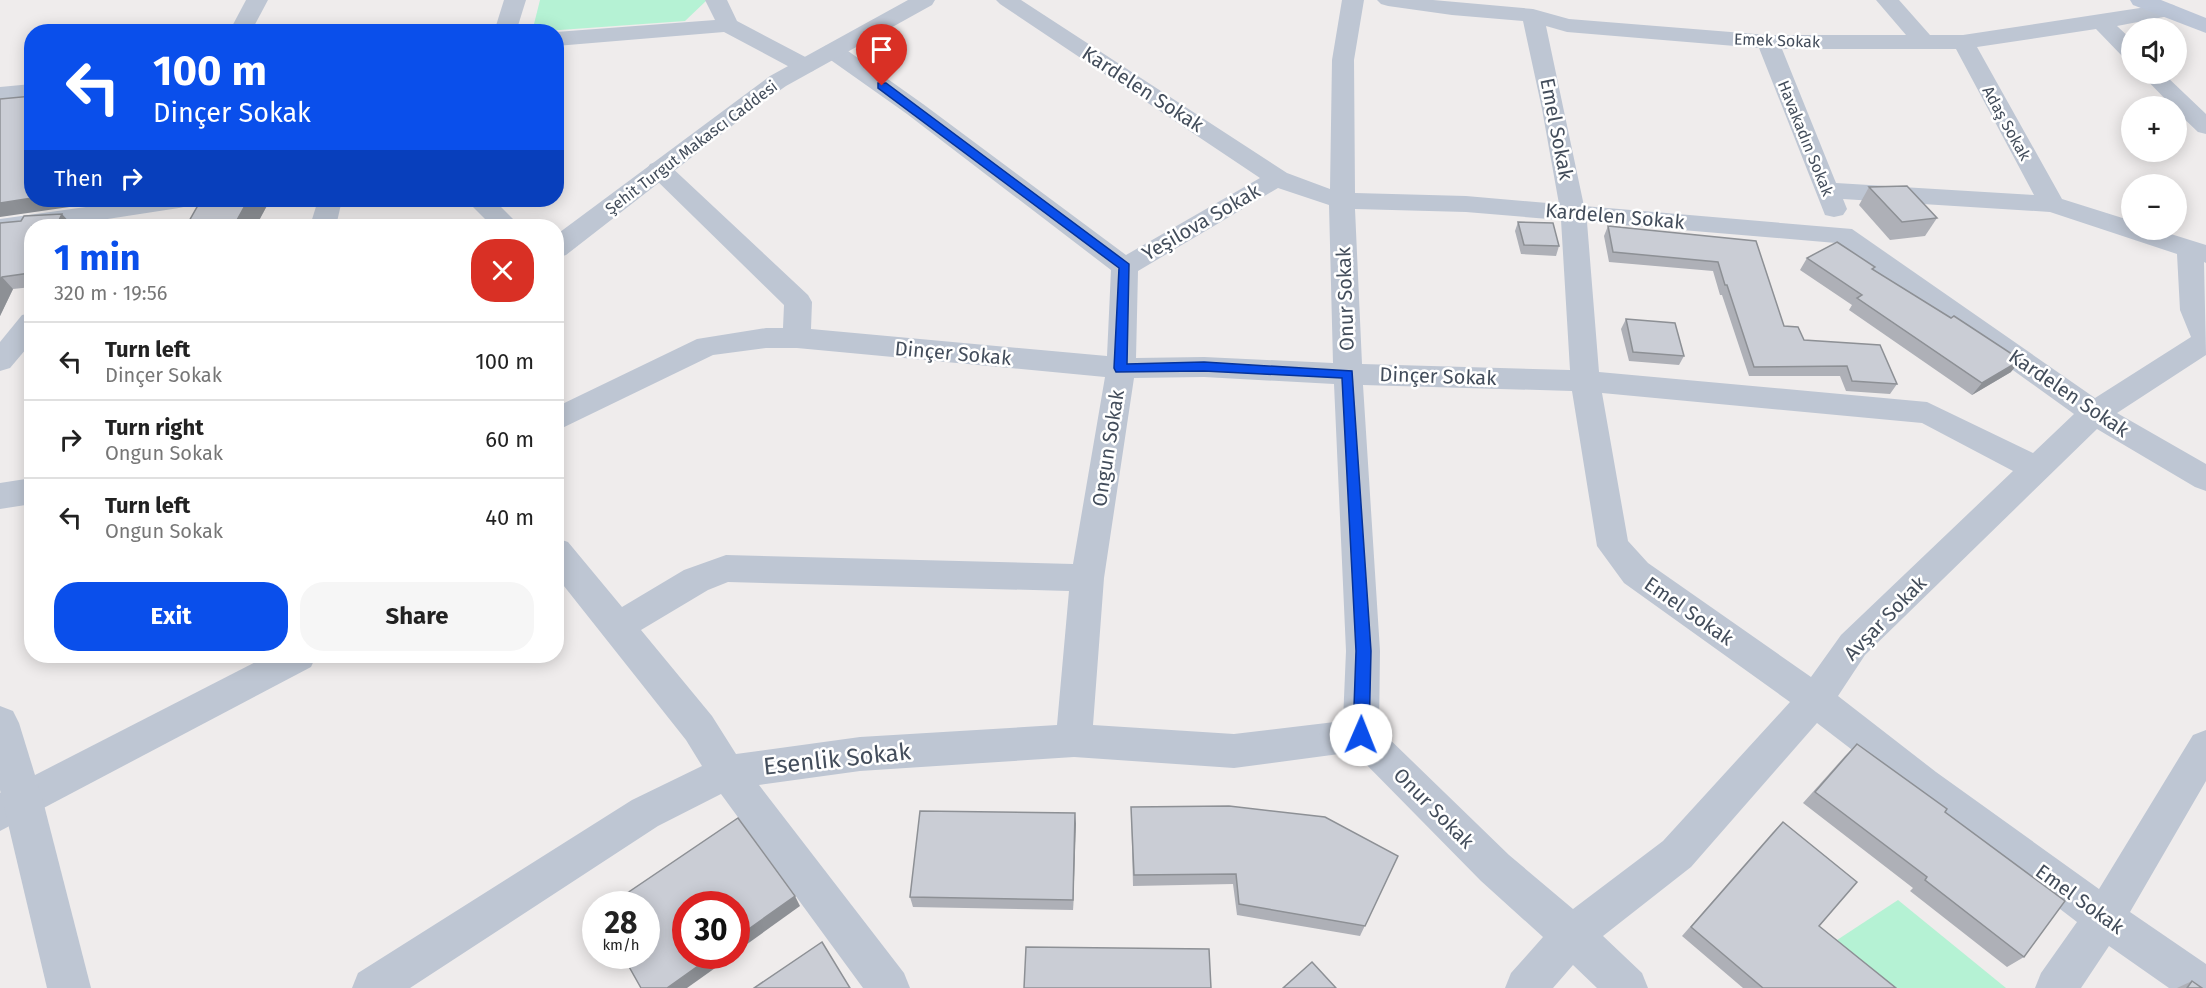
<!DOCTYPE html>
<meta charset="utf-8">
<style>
body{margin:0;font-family:"Fira Sans",sans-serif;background:#f6f6f6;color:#222;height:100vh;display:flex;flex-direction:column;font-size:22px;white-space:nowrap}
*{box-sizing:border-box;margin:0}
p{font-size:20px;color:#767676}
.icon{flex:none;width:33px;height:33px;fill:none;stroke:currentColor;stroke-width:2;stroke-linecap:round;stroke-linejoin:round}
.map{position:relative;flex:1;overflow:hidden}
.side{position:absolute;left:24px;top:219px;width:540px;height:444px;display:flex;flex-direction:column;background:#fff;border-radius:24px;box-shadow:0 3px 15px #0003}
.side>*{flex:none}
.top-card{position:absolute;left:24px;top:24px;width:540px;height:183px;border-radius:24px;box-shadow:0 3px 15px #0003;background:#0a4feb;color:#fff;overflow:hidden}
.buttons{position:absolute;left:2121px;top:18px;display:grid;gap:12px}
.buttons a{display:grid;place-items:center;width:66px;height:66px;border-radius:50%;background:#fff;box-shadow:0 3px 15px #0003;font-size:30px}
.speed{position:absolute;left:582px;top:891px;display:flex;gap:12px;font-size:30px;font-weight:700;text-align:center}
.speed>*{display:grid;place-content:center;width:78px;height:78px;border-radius:50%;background:#fff;box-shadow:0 3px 15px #0003;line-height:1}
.speed small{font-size:15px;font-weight:400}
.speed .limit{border:9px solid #d22;background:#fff;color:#111}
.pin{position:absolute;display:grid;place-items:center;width:51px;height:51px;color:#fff;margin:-62px -26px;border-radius:50% 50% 50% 0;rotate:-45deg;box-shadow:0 0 6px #0007}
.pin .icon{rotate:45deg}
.me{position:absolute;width:66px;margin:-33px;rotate:1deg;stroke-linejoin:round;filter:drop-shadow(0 0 4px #0008)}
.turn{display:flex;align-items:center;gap:21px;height:126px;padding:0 30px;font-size:27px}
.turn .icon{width:78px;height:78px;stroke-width:2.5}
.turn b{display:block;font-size:42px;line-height:51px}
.then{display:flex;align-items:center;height:57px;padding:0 30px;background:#0003;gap:12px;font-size:22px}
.round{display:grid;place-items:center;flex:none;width:63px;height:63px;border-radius:24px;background:#f6f6f6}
.head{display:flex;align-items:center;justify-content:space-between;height:102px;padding:0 30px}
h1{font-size:36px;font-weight:700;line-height:45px;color:#0a4feb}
.cta{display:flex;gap:12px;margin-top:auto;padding:12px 30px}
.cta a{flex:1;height:69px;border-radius:24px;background:#0a4feb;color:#fff;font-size:24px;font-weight:700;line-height:69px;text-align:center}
.cta a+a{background:#f6f6f6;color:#222}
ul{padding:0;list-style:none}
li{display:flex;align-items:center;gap:18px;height:78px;padding:0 30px;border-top:2px solid #e0e0e0}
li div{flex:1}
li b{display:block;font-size:22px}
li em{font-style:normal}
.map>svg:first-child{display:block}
.green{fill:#b5f2d4}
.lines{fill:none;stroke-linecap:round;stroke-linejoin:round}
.minor{fill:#bec6d3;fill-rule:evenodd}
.tertiary{fill:#bec6d3;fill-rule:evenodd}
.secondary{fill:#bcc6d7;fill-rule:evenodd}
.wall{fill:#aeb0b7}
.shaded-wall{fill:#8d9095}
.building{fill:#cacdd5;stroke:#8d9095;stroke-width:1.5}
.route{fill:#0a4feb;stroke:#063399;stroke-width:1.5}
.labels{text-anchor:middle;stroke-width:5;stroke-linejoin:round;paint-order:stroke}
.far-street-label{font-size:16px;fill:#434d5b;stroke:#fff}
.street-label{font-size:20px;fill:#434d5b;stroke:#fff}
.near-street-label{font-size:24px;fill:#434d5b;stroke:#fff}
</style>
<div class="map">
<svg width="2206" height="988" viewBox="0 0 2206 988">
<rect width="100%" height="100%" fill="#efecec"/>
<g class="green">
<path d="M540,0H707L685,21L532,32Z"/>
<path d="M1898,900L2006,988H1893L1834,942Z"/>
</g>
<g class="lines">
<g class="minor">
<path d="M246,0H268L251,32H229Z"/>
<path d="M504,0H526L516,32H494Z"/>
<path d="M705,0H727L737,21L813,61L816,66L813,71L805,73L797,71L724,32L556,46V32L715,20Z"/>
<path d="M996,0H1021L1287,173L1330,189L1332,60L1342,0H1364L1354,60L1355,193L1466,196L1559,204L1542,109L1523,21L1452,15L1388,6L1381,4L1377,0H1433L1533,9L1569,19L1768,35H1906L1876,0H1899L1930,35H1963L2166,4L2174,5L2177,10L2174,15L2117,26L2132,40V60L2124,58L2096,29L1977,47L2062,199L2132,221V230H2158L2206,245V263L2204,262L2206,355L2117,413L2206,464V491L2195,487L2097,429L1865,655L1838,696L1936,772L2099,889L2193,735L2206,730V781L2130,912L2206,964V988H2169L2109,946L2081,988H2035L2041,973L2077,922L1817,723L1691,867L1603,936L1642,973L1648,988H1597L1573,965L1553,988H1505L1511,973L1543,937L1481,881L1354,752L1234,768L1074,757L860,771L759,785L904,973L910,988H863L721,794L658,826L410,988H352L358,973L632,800L702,766L686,740L556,576V538L568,542L622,607L684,570L726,555L1073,564L1105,377L797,348H766L713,355L556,431V407L697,339L766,328H783L784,305L650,174L647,169L650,164L659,161L668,164L808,295L812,302L811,329L1107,356L1111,270L907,114L825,56L822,51L825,46L833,44L841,46L923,104L1126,255L1260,178L1000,4ZM1546,26L1567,32L1759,48L1825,215L1834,217L1843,215L1847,209L1843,199L2050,212L2177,254L2180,310L2191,337L2095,398L1852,229L1584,206ZM1782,49H1956L2034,195L1836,183ZM1278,188L1329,205L1333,363L1204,357L1136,358L1138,271ZM1355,209L1466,212L1561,220L1570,370L1362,364ZM1587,222L1836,243L2074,414L2033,453L1927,402L1599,372ZM1204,377L1334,384L1346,651L1343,721L1234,734L1093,725L1104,578L1134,378ZM1363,385L1572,391L1597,546L1624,583L1790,702L1663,841L1573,909L1509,855L1379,729L1380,651ZM1602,393L1922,423L2013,471L1841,635L1811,677L1648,563L1628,541ZM728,582L1069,591L1057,725L860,737L736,754L712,716L641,630L708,590Z"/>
<path d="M2141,74H2164L2206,114V134L2198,132L2176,111V106H2172Z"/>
<path d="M32,84V98L0,101V87Z"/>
<path d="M136,200H192L188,206L179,208L62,226H32V231L0,235V219Z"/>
<path d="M318,200H342L336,226H310Z"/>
<path d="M466,200H494L520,226H492Z"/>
<path d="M32,313V342L10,368L0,371V342L22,315Z"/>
<path d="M267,656H316L311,667L0,831V793Z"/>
</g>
<g class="tertiary">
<path d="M908,0H935L932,5L786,86L755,108L566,255L556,258V235L770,76Z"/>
<path d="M32,478V504L0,509V483Z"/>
<path d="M0,706L13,711L19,723L43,801L91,988H47L0,790Z"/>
</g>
<path class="secondary" d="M2130,0H2161L2206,18V33L2133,5Z"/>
</g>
<g class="wall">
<path d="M1869,187L1937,218L1925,236L1890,240L1859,205Z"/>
<path d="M248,200H270L256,226H190L188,223Z"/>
<path d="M1518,222L1559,246L1556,256L1521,254L1515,231Z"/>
<path d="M0,223L32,226V287L13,289L0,316Z"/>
<path d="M1608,226L1756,241L1784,326L1804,340L1897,384L1890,394L1846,391L1840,376H1749L1722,295H1720L1713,271L1609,262L1604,236Z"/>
<path d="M1807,258L1875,267L1873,270L2011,372L1972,395L1849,310L1852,305L1800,270Z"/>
<path d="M1626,319L1684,356L1679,365L1629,361L1621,329Z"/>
<path d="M1857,744L1945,812L2024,957L2007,967L1910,891L1913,888L1803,803L1845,756Z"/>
<path d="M1131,807L1398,856L1360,936L1237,915L1233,884L1133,886Z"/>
<path d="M1075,813L1073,910L913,907L910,897Z"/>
<path d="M1783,822L1819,926L1896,988H1743L1682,936L1773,832Z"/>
<path d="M2192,981L2202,988H2177Z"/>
</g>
<g class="shaded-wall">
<path d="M32,198V200H111V201L0,217V203Z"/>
<path d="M248,200H270L256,226H241L237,220Z"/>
<path d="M62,214L73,226H56Z"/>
<path d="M2,277L13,289L0,316V280Z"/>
<path d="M2021,360L2011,372L1972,395L1982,383Z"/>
<path d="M1075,813L1076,824L1073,910V900Z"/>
<path d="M795,896L800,906L736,952V938Z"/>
<path d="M712,956H732L687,988H667Z"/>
</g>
<g class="building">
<path d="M32,96V198L0,203V99Z"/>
<path d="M1907,186L1937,218L1902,222L1869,187Z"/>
<path d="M201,200H248L237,220L188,223Z"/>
<path d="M62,214L56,226H32V271L30,273L2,277L0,280V223L21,221L24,216Z"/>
<path d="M1518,222L1553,223L1559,246L1524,245Z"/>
<path d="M1608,226L1756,241L1784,326L1798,327L1804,340L1880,345L1897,384L1852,381L1847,366L1754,367L1727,285H1725L1718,262L1613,252Z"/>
<path d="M1837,242L1875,267L1872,269L1951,318L1954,316L2021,360L1982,383L1857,298L1862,295L1807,258Z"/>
<path d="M1626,319L1675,323L1684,356L1633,352Z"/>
<path d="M1857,744L1947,809L1945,812L2065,901L2024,957L1925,880L1927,877L1815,792Z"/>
<path d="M1229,806L1325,817L1398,856L1365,926L1239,904L1236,874L1134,875L1131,807Z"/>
<path d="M920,811L1075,813L1073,900L910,897Z"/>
<path d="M738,818L795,896L736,938V904H686V956H712L667,988H641L623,956H646V904H611Z"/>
<path d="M1783,822L1857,882L1819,926L1896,988H1763L1691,927Z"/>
<path d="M822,942L850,988H754Z"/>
<path d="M1026,947L1209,949L1211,988H1024Z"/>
<path d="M1312,962L1336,988H1283Z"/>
<path d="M2192,981L2202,988H2187Z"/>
</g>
<path class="route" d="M878,83H886L1129,264L1127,364L1204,362L1352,371L1371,651L1369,735L1367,740L1361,742L1356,740L1353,735L1356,651L1342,378L1204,371L1116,372L1114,368L1119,268L878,88Z"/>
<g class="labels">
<g class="far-street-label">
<text transform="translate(1777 40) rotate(2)" y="6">Emek Sokak</text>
<text transform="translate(2007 123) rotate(61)" y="6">Adaş Sokak</text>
<text transform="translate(1806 138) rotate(68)" y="6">Havakadın Sokak</text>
<text transform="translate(691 147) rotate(-37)" y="6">Şehit Turgut Makascı Caddesi</text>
</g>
<g class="street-label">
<text transform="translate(1143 89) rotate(33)" y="7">Kardelen Sokak</text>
<text transform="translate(1557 129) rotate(79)" y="7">Emel Sokak</text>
<text transform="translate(1615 216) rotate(5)" y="7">Kardelen Sokak</text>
<text transform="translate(1201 222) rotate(-30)" y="7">Yeşilova Sokak</text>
<text transform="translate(1345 299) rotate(-92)" y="7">Onur Sokak</text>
<text transform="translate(953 353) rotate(5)" y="7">Dinçer Sokak</text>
<text transform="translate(1438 376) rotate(2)" y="7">Dinçer Sokak</text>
<text transform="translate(2069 393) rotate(34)" y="7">Kardelen Sokak</text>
<text transform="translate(1108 448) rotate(-81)" y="7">Ongun Sokak</text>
<text transform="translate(1689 611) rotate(35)" y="7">Emel Sokak</text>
<text transform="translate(1885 618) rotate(-46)" y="7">Avşar Sokak</text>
<text transform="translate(1434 808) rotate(45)" y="7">Onur Sokak</text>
<text transform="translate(2080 899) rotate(36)" y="7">Emel Sokak</text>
</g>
<g class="near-street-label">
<text transform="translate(837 759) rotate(-6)" y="8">Esenlik Sokak</text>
</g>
</g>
</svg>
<div class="buttons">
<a><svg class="icon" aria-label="sound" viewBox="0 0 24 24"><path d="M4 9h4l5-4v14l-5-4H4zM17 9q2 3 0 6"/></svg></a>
<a>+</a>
<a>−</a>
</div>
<div class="speed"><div>28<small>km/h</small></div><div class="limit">30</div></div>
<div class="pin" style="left:882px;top:86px;background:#d93025"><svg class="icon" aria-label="arrive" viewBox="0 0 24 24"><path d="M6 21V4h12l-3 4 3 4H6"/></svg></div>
<svg class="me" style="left:1361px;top:735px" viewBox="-20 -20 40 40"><circle r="19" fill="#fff"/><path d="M0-13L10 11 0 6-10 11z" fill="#0a4feb"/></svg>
<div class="top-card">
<div class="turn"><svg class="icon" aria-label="left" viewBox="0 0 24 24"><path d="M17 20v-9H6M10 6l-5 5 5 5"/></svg><div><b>100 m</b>Dinçer Sokak</div></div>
<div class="then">Then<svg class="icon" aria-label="right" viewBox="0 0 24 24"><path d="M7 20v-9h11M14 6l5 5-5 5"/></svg></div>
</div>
<section class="side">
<div class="head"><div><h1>1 min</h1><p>320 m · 19:56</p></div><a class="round" style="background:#d93025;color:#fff"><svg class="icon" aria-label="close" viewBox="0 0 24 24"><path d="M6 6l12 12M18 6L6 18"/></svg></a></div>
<ul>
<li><svg class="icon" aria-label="left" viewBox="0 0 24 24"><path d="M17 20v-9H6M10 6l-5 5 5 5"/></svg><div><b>Turn left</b><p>Dinçer Sokak</p></div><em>100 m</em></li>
<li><svg class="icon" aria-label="right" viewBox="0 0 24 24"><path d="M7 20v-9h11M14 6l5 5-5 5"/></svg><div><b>Turn right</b><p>Ongun Sokak</p></div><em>60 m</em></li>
<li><svg class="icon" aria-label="left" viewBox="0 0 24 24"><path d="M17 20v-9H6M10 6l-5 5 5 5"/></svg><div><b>Turn left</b><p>Ongun Sokak</p></div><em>40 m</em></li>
</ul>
<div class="cta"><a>Exit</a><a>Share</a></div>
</section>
</div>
